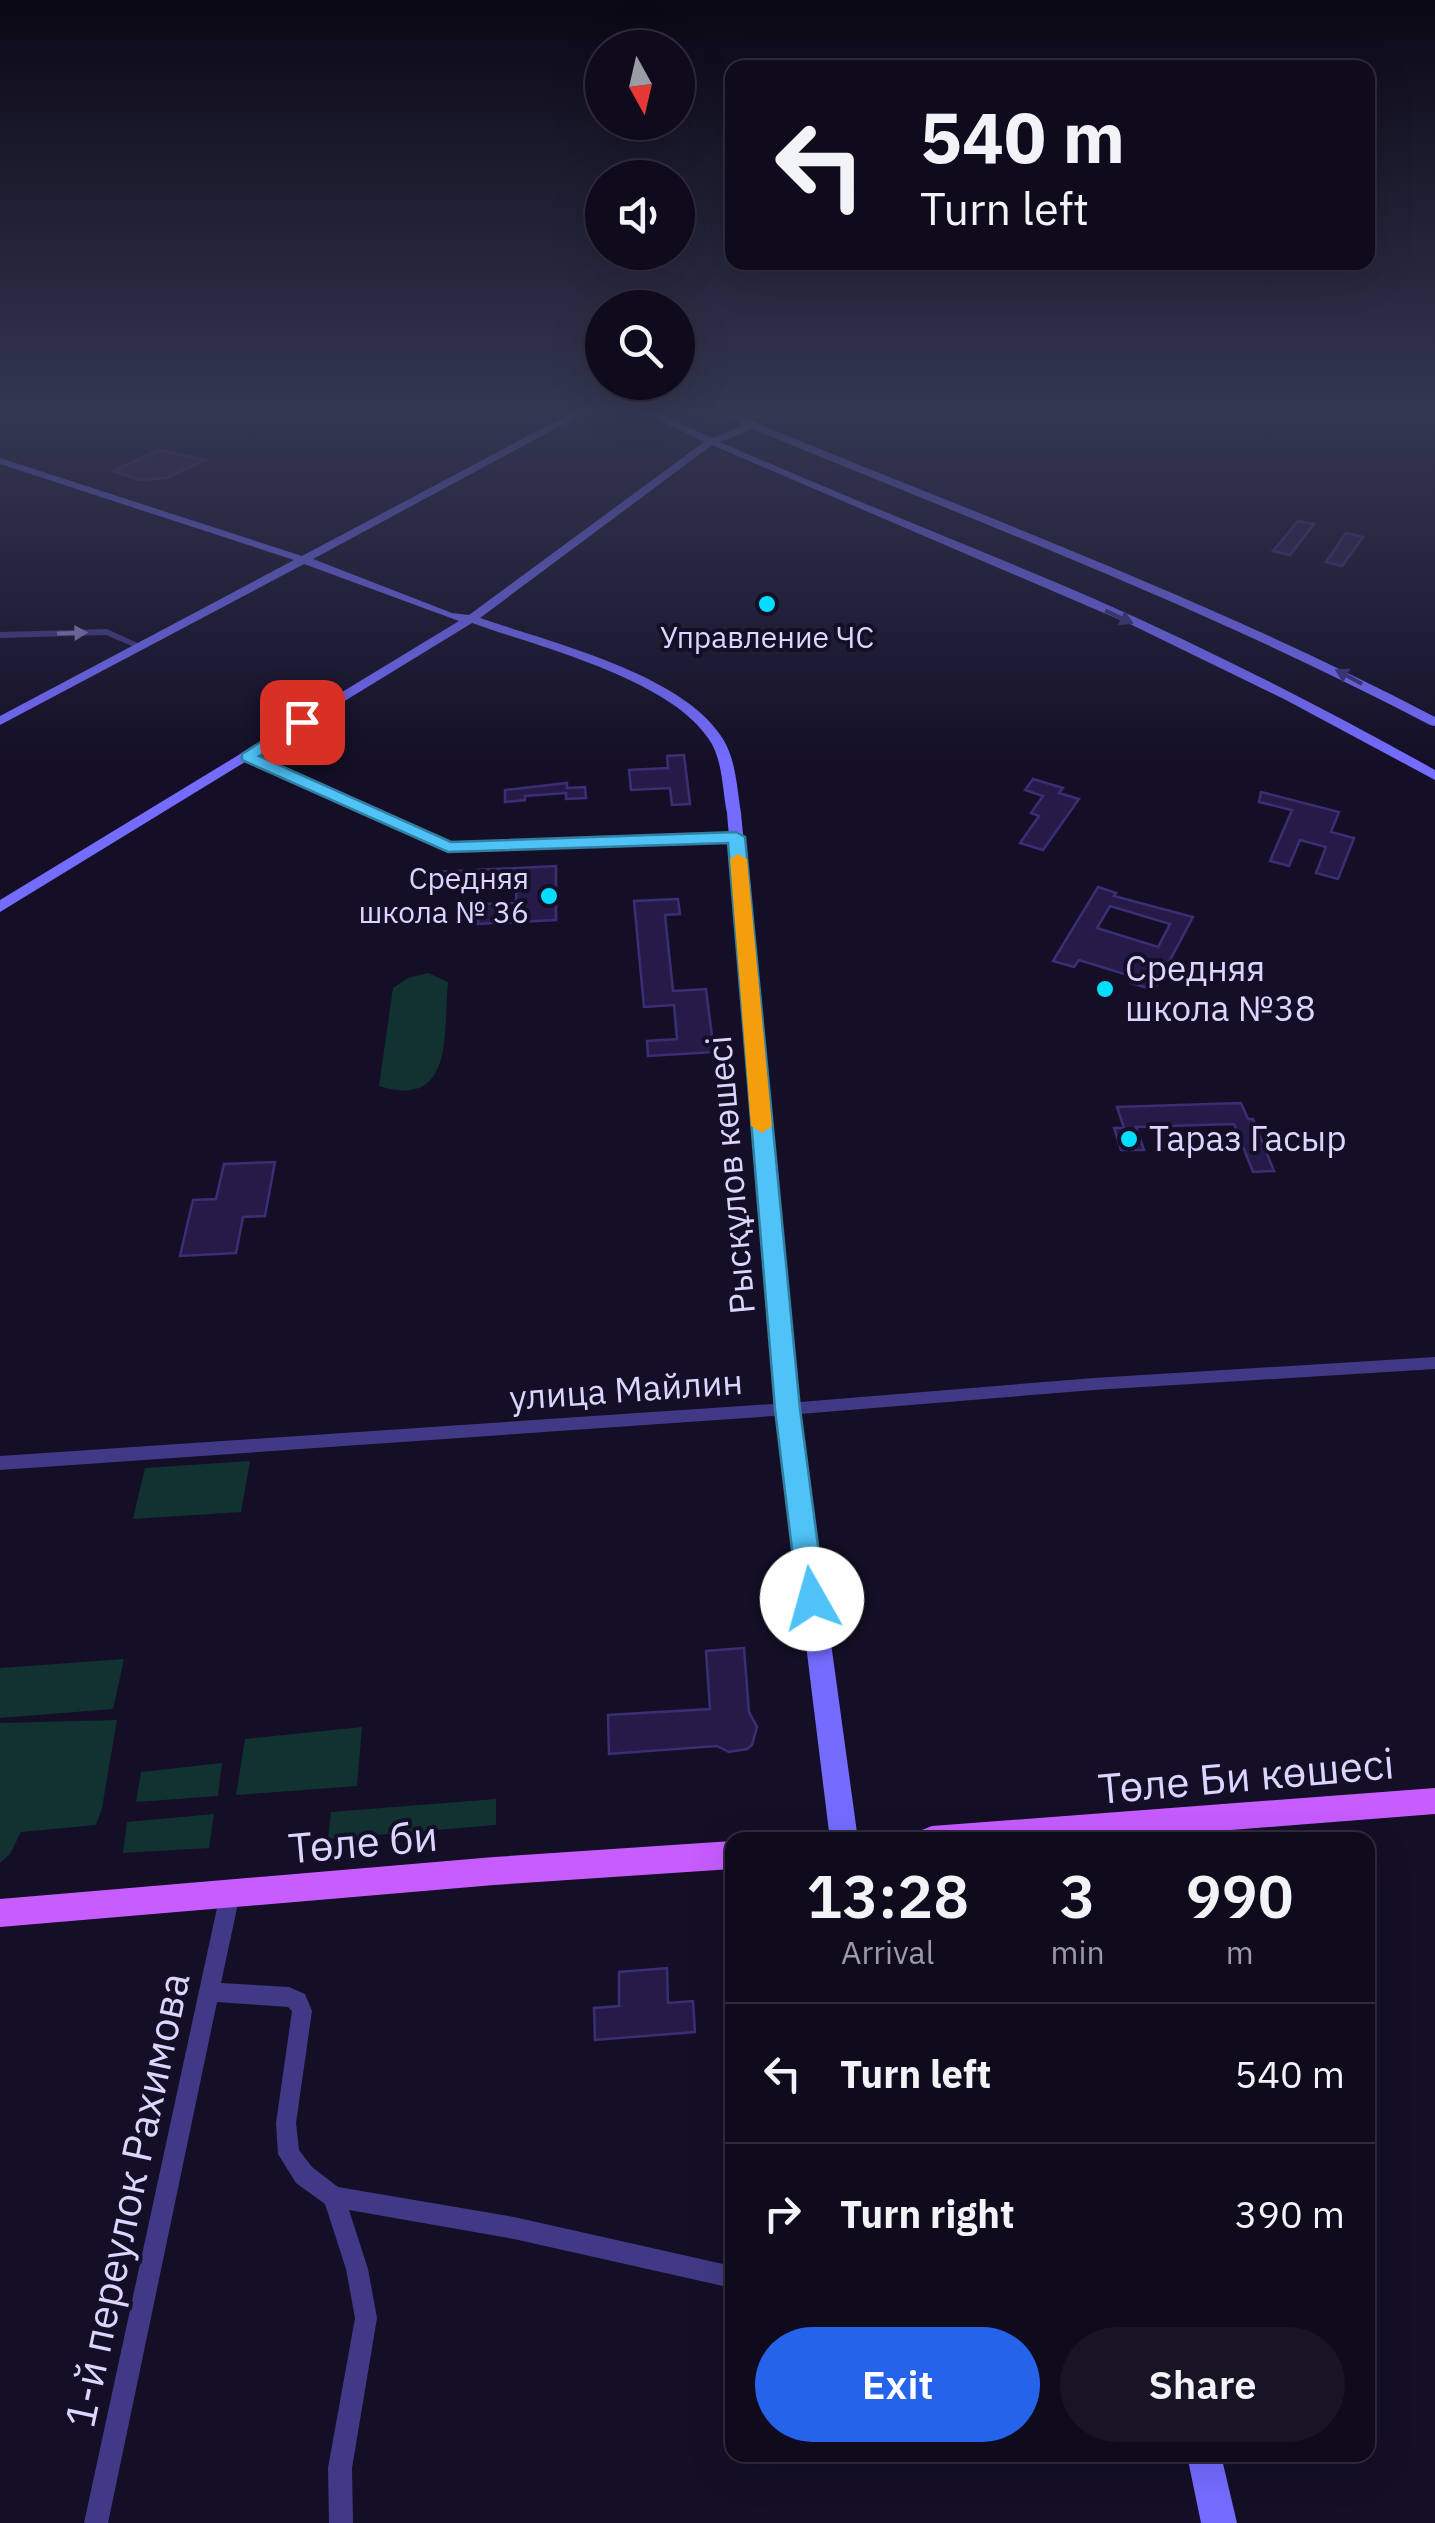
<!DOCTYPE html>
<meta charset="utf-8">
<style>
body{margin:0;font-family:"IBM Plex Sans",sans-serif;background:#181426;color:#f1f3f6;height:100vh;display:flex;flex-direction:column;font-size:38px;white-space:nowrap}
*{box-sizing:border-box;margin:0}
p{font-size:32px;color:#9b9ba4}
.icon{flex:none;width:55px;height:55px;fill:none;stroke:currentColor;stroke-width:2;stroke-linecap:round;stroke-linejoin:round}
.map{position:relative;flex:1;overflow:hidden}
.drawer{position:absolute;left:725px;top:1832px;width:650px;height:630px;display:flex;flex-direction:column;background:#0f0b1d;border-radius:20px;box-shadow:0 10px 40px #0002,0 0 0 2px #2f2b3b}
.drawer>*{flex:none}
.hud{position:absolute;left:725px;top:60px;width:650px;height:210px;border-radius:20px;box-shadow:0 10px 40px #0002,0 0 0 2px #2f2b3b;background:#0f0b1d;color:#f1f3f6;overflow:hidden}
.needle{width:65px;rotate:172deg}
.fabs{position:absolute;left:585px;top:30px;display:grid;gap:20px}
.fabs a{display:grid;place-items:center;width:110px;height:110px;border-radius:50%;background:#0f0b1d;box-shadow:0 10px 40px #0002,0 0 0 2px #2f2b3b;font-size:50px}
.pin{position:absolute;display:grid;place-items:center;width:85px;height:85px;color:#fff;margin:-42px;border-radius:20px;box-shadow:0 5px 15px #0006}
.me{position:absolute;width:110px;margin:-55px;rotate:353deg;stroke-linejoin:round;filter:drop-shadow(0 0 8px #0008)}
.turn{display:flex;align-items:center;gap:35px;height:210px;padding:0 30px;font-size:45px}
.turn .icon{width:130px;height:130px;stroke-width:2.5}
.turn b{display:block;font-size:70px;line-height:85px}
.eta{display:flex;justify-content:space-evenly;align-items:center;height:170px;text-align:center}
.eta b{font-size:60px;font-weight:600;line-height:70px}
.cta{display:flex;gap:20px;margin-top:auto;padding:20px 30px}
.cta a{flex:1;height:115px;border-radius:60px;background:#2563eb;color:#fff;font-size:40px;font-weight:600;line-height:115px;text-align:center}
.cta a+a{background:#181426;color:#f1f3f6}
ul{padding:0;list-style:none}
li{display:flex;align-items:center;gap:30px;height:140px;padding:0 30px;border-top:2px solid #2f2b3b}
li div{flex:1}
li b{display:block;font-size:38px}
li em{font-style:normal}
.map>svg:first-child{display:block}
.green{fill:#123131}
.building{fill:#261b48;stroke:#3d2d74;stroke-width:2.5;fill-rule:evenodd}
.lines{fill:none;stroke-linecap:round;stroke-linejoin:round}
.street{fill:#403a86;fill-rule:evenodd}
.secondary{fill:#746cff;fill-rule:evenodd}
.primary{fill:#c75cff;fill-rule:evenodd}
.oneway{fill:#3a347d}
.oneway2{fill:#8680bc}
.route{fill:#4fc3f7;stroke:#337fa1;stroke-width:2.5}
.slow{fill:#f59e0b}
.poi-dot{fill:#01deff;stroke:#140f27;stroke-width:4}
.labels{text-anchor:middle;stroke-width:8;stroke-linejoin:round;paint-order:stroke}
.far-poi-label{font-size:30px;fill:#dbd5ff;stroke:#140f27}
.poi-label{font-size:35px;fill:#dbd5ff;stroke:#140f27;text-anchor:start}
.street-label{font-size:35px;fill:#dbd5ff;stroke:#140f27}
.near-street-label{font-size:42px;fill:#dbd5ff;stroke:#140f27}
</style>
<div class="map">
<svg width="1435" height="2523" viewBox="0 0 1435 2523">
<rect width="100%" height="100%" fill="#140f27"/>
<g class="green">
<path d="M428,973L448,982C443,1033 455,1110 379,1086L393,988L408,978Z"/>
<path d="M250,1461L241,1512L133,1519L145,1468Z"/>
<path d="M124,1659L113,1709L0,1718V1668Z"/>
<path d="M117,1720L102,1808L96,1825L21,1832L10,1854L0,1863V1723Z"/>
<path d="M362,1727L357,1786L236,1795L245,1739Z"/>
<path d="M222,1763L218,1796L136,1802L141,1772Z"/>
<path d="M496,1799V1825L328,1839L331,1812Z"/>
<path d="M214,1814L209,1848L123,1853L127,1822Z"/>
</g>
<g class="building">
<path d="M158,450L205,460L167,478L140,480L113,471Z"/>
<path d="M1298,521L1314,524L1290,555L1273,551Z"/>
<path d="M1346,533L1363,537L1342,566L1326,562Z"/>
<path d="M684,755L690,804L672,805L670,788L631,790L629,770L668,768L667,756Z"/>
<path d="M1033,779L1063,788L1059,793L1079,799L1043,850L1020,843L1039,816L1031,813L1043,796L1025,790Z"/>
<path d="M567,783V788L585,787L586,798L566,799V793L525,796V800L505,802V790Z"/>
<path d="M1261,792L1339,812L1331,832L1354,838L1338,879L1316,873L1326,847L1300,840L1289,866L1270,861L1292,810L1259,802Z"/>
<path d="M556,866V920L478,924L479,904L516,903L517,879L434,883L435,872Z"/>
<path d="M1098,887L1116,893L1114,896L1193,917L1154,990L1131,983L1134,977L1079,960L1074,967L1053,961ZM1110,906L1170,924L1158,947L1097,928Z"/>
<path d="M678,899L680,914L665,915L673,991L706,989L714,1052L648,1056L647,1041L677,1039L674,1005L644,1007L634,901Z"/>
<path d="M1241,1103L1248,1119H1253L1274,1171L1253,1172L1234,1124L1136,1127L1144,1150H1121L1114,1128H1124L1117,1107Z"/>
<path d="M275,1162L265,1216L243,1217L236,1253L180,1256L193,1200L216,1199L224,1164Z"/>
<path d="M744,1648L749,1712L757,1727L752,1745L747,1749L729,1752L717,1746L609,1754L608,1715L710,1709L706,1651Z"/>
<path d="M667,1968L668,2003L693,2001L695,2032L595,2040L594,2008L619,2006V1972Z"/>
</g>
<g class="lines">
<g class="street">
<path d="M107,629L146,647L139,649L106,635L0,638V632Z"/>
<path d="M247,754L450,844L736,834L741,837L736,840L449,850L244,759V755Z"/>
<path d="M1435,1357V1369L1094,1390L788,1415L0,1470V1456L788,1403L1094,1378Z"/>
<path d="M230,1884L237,1887L240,1894L221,1983L289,1987L305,1994L312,2011L296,2123L299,2150L312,2167L338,2187L514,2217L732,2266V2288L514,2239L349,2210L368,2269L377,2318L352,2468L353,2523H329L328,2468L355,2318L346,2269L325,2204L296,2183L278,2154L276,2123L292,2011L288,2007L217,2002L108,2523H84L220,1894L223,1887Z"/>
</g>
<g class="secondary">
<path d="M575,411H588L313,559L452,613L469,615L704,442L640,411H653L712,438L744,425L713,411H727C964,509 1208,598 1435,717V726L1430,725C1212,610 980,523 753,429L720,442C842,496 967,544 1090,597C1208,649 1323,707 1435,770V780L1284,699L1132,625L712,445L480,618C549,642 684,674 723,739C736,760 737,789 741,813L799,1409L858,1840H830L777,1409L727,813C722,789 723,758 708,738C667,678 539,647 472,623L0,912V900L459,621L304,564L0,725V716L294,560L0,464V458L302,556Z"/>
<path d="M1187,2455H1221L1237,2523H1201Z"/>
</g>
<g class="primary">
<path d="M1435,1788V1814L1105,1840H918L922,1830L932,1826Z"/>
<path d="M732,1841V1869L494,1885L0,1927V1899L494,1857Z"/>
</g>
</g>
<defs><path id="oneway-solid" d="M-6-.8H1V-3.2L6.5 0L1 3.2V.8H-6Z" transform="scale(2.5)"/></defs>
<g class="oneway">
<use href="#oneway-solid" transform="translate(1119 617) rotate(25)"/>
<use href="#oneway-solid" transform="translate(1349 677) rotate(-152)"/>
</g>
<use class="oneway2" href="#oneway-solid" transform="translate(72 633) rotate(-2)"/>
<linearGradient id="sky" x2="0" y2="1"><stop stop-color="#0b0815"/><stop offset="0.54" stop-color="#343752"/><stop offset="1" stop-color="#343752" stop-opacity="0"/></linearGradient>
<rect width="1435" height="764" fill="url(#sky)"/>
<path class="route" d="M297,719L310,722L259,756L451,842L736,832L745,837L800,1409L825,1599L821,1608L812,1612L802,1608L798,1599L775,1409L728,843L448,852L242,760V754Z"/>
<path class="slow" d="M738,854L747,859L772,1126L762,1133L751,1126L730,859Z"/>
<g class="poi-dot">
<circle cx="767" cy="604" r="10"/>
<circle cx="549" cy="896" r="10"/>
<circle cx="1105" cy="989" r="10"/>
<circle cx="1129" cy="1139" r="10"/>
</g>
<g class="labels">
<g class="far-poi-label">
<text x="767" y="648">Управление ЧС</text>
<text x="529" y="889" text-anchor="end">Средняя<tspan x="529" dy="34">школа № 36</tspan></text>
</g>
<g class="poi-label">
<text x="1125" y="981">Средняя<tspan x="1125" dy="40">школа №38</tspan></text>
<text x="1149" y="1151">Тараз Гасыр</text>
</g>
<g class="street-label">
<text transform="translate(731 1175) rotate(-95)" y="12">Рысқұлов көшесі</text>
<text transform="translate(626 1390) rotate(-4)" y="12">улица Майлин</text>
</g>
<g class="near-street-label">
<text transform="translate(1246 1776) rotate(-5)" y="15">Төле Би көшесі</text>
<text transform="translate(363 1842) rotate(-5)" y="15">Төле би</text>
<text transform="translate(127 2200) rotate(-78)" y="15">1-й переулок Рахимова</text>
</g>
</g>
</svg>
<div class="fabs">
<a><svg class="needle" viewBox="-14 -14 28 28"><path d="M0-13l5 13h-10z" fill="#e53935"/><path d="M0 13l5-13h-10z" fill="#9b9ba4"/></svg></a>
<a><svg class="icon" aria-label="sound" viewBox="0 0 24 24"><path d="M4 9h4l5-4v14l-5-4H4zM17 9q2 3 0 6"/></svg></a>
<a><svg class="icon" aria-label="search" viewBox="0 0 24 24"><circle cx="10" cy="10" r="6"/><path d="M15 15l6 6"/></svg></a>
</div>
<div class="pin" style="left:302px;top:722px;background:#d93025"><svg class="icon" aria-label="arrive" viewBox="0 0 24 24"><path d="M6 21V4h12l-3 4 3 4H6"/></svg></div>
<svg class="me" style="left:812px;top:1599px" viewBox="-20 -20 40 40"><circle r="19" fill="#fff"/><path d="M0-13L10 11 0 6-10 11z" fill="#4fc3f7"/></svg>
<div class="hud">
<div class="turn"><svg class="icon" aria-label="left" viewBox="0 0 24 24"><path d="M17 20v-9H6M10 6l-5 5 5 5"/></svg><div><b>540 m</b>Turn left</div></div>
</div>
<section class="drawer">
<div class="eta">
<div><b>13:28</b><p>Arrival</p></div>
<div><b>3</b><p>min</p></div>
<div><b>990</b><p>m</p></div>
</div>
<ul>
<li><svg class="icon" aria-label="left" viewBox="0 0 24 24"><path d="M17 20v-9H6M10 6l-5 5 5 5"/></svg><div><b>Turn left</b></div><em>540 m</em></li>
<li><svg class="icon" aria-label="right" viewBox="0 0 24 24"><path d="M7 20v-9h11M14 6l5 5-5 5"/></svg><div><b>Turn right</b></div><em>390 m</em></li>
</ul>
<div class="cta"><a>Exit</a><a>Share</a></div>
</section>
</div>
